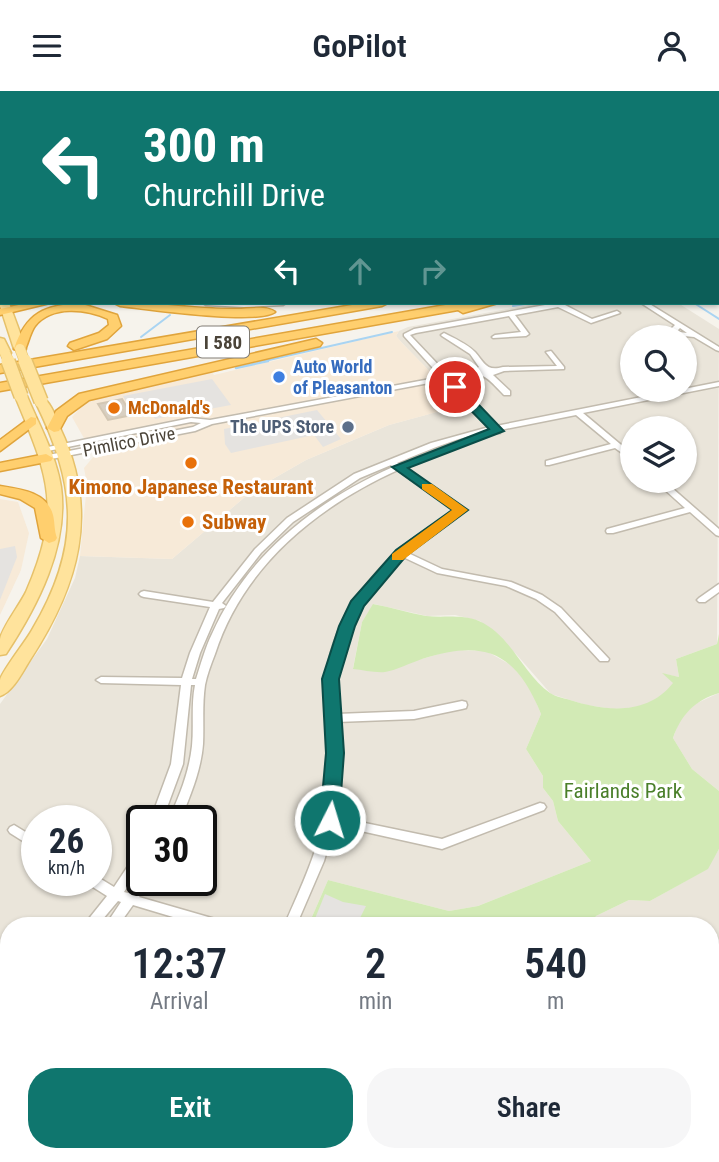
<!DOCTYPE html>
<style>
body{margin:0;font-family:"Roboto Condensed",sans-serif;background:#f6f6f7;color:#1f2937;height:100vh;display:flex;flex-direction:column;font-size:26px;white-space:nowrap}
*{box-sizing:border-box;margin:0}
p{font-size:23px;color:#747a83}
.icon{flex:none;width:38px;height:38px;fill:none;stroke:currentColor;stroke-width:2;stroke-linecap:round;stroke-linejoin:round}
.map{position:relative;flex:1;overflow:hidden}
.details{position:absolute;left:0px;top:826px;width:719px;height:245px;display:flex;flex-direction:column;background:#fff;border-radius:28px 28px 0 0;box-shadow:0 2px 5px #0004}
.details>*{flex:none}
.hud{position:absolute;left:0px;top:0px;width:719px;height:214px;box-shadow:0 2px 5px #0004;background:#0f766e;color:#fff;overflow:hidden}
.buttons{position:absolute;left:620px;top:234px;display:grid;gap:14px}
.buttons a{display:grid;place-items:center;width:77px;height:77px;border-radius:50%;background:#fff;box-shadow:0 2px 5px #0004;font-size:35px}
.speed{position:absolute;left:21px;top:714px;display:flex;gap:14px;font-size:35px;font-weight:700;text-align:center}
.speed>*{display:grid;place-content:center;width:91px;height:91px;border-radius:50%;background:#fff;box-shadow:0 2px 5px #0004;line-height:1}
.speed small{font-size:18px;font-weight:400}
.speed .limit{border:4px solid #111;border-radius:10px;background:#fff;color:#111}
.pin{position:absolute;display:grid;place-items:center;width:60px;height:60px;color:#fff;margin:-30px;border:4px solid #fff;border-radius:50%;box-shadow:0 2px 7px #0007}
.me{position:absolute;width:77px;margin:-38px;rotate:5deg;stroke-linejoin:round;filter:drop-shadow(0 0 5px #0008)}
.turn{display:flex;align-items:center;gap:24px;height:147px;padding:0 28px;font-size:32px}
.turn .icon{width:91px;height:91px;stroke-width:2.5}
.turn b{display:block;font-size:49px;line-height:60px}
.lanes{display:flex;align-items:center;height:66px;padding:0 28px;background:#0003;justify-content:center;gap:35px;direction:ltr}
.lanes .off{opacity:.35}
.eta{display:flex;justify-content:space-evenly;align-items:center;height:119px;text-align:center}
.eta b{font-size:42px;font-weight:600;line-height:49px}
.cta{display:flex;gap:14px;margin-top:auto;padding:14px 28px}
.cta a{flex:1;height:80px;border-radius:28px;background:#0f766e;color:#fff;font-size:28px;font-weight:600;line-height:80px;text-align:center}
.cta a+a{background:#f6f6f7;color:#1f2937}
header{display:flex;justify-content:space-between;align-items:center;height:91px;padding:0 28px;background:#fff;font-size:32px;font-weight:600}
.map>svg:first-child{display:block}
.residential{fill:#eae5da;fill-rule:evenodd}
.commercial{fill:#f7ead8}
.green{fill:#d2eab5}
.parking{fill:#e5e3e0}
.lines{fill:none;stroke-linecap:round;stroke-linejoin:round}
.stream-far1{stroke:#a9d4f2;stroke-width:2}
.stream{stroke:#a9d4f2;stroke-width:2.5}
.building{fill:#d8cfc1;stroke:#d3c7b4;stroke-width:2}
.minor-casing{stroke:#c2bbae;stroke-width:3}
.secondary-casing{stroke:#d6c79b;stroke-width:4}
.primary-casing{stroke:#e6c16a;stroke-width:3}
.motorway-casing{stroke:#e0a43c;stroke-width:3}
.minor{fill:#fff;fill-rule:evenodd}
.secondary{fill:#fff3cd;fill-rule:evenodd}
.primary{fill:#ffe39c;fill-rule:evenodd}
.motorway{fill:#ffcf6e;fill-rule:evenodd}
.primary-bridge-far1-casing{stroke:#e6c16a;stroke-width:11;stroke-linecap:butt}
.primary-bridge-casing{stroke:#e6c16a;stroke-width:16;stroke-linecap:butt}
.primary-bridge-far1{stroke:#ffe39c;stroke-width:10}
.primary-bridge{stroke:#ffe39c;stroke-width:13}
.route{fill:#0f766e;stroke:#0a4d48;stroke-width:2}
.slow{fill:#f59e0b}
.shop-dot{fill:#3f7fe0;stroke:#fff;stroke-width:2.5}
.food-dot{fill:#e8710a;stroke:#fff;stroke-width:2.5}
.service-dot{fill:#5c6f8a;stroke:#fff;stroke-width:2.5}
.labels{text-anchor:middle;stroke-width:6;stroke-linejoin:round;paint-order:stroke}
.far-shop-label{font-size:18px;font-weight:bold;fill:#366cbe;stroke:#fff;text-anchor:start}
.far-food-label{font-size:18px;font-weight:bold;fill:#c56008;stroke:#fff;text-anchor:start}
.far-service-label{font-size:18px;font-weight:bold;fill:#4e5e75;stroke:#fff;text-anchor:end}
.far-street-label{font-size:18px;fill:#4b4439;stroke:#fff}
.shield{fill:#fff;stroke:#817c74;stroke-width:2}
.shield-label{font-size:19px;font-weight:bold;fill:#4b4439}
.food-label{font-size:21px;font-weight:bold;fill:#c56008;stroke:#fff}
.park-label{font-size:21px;fill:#4a7f2a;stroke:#fff}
</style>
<header><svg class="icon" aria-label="menu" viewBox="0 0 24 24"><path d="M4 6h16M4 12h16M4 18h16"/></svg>GoPilot<svg class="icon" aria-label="person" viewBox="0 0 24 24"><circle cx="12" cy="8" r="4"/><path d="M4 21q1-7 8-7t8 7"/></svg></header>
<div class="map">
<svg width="719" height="1071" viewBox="0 0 719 1071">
<rect width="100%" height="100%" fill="#f6f3ec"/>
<g class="residential">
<path d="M540,212H678L719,238L717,553L676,568L679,586L664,583L674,592L664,604L641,616L613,618L586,614L551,603L516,563L480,530L455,524L427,525L374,513L362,531L353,577L422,568L452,559L486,560L511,574L529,594L541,623L526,658L543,685V697L553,710L558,730L591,770L478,815L449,820L328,789L308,835H9V1062H419L417,1071H145L137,1063L128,1071H0V613L47,548L75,487L80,465L172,468L252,400L306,369L389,334L462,314L402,252L396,245L399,240L408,236ZM632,247H684V299H632ZM632,338H684V390H632ZM37,730H96V789H37ZM142,730H201V789H142Z"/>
<path d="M719,602V700L692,678L673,647L680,628L695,613Z"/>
<path d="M719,758V1071H492L493,1062H710V835H590L596,825L629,809L650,810L707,778Z"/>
</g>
<g class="commercial">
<path d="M399,240L396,245L402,252L463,314L389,334L306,369L252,400L172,468L80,465L87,393L84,377L94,365L72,326L86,311L96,306L210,279L214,284Z"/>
<path d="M0,408L18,411L29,442L21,479L0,524Z"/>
</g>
<g class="green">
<path d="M373,513C391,516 408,522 426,525C444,527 461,523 479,530C511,544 523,583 550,602C556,606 564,607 570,609C607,621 648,624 673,592L662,582L679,586L676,568L717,553L719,543V602C695,609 681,624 673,647L692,678L719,700V758L708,778L650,810L629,809L596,825L590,835H308L328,789L449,820L478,815L591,770L558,730L553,710L543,697V685L526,658L541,623C516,561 485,548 422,568C410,572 397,579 385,581C375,582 363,579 353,578L362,531Z"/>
<path d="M419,1062H492V1071H417Z"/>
</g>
<g class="parking">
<path d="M212,288L231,314L155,328L151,321L134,325L123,305Z"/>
<path d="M317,319L341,348L323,356L314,344L231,362L225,353L224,338Z"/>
<path d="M15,455L17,466L0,509V458Z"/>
<path d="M325,803L343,811L366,815L356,835H312Z"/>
</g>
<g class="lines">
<g class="stream-far1">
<path d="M0,171L2,174"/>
<path d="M694,212L719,228"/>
<path d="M513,215L531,212"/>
<path d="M141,246L170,224"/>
<path d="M260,271L392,241"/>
</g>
<path class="stream" d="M236,277L268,270"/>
</g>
<path class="building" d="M122,308L132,324L108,329L98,313Z"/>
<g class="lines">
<defs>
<g id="minor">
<path d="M137,0H141L142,2H138Z"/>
<rect x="276" y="0" width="4" height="2"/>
<path d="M518,0H522L524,2H519Z"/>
<path d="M570,0H575L573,2H568Z"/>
<rect x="0" y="149" width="2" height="4"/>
<rect x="718" y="179" width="1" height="4"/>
<path d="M203,212H286L283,214L244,216L206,214Z"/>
<path d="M556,212H571L565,214L592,228L617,220L620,222L591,232L558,216L515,224L529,243L526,245L493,247L492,246L495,244L521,241L509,225L416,242L410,244L448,284L474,279L479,276L470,263L442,245L441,244L444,242C454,247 467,253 475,261C484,271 486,281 503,276L557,275L546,261L551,260L564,276V278L504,280L493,284L510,300V304H504C481,280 484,282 452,288L496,335L677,299H684V298L719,291V295L583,322L632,363V369L615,357L549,374H546V370L611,353L576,324L500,339V342H497C480,336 416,364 397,372L399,373L458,351H461L465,353L404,377L465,419L408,462L442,478L511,491L542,504L561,517L609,568L608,570H600L555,521L536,508L506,495L437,482L403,466C373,495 345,531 338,573C335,590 336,607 337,623L414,620L462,610L466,611L467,614L466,617L462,618L414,628L337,631L339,695L336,726L442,748L540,712L544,713L546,716L544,719L442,758L334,734L324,770L296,835H284C301,796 320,757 326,714C332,673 324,632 326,591C329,535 369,482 411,449C426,438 441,429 455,419L398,379C316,416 243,476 215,563C211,573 207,584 205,594C202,614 204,633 203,653C201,680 190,705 180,730H168C179,706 189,682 192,655C194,635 191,614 195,594H191L183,673L162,730H150L171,673L181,594L101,592L96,589L101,586L182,587L190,562L210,516L144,506L141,505L139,503L141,501L144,500L213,511L255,458L287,427L354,383L431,352L489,336L445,289L212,333L195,340L46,369H43V365L193,336L201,332L191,331L43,361L39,359L43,357L191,327L210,329L441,286L404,245V243L414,238ZM391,374L393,376C316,410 247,464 212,543C205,557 201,573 196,588H192L200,562L219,518L224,517L226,515L222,512L261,462L293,431L360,387Z"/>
<path d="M641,212H648L719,256V260L716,259L694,246L675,244L671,238L675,234ZM680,237L687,242L679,241L678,239Z"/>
<path d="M632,263V268L629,266Z"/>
<path d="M655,390H664L719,438V445L716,444L690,421L613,442H607L606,440L607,438L685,417Z"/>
<path d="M719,493V501L705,511H699L697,509L699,507Z"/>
<path d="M14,734L37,748V759L10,742L8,739L10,736Z"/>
<path d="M142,758V774L124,801L128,802L142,785V789H150L139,806L222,830L227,831L228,835H203L133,814L118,835H105L121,811L118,810L97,835H83L107,805L88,793L86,789H96V785L114,796L138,760Z"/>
<path d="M9,905V919L0,923V909Z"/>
<path d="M710,920L719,925V940L710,935Z"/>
<path d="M9,925V939L0,943V929Z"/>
<path d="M92,1062H111C107,1071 96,1071 85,1071L88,1066Z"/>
<path d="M291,1062H307L309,1065L306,1070L297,1071L293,1067Z"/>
</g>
<g id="secondary">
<rect x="718" y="31" width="1" height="4"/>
<path d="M0,101H2L0,106Z"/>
</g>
<g id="primary">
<path d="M2,209V212H9L26,258L24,260L14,258L0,215Z"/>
<path d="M0,247L4,248L11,262L9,264L0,263Z"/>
<path d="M21,301L27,305C39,334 56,364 61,396C69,455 37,516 6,563L0,564C0,560 0,553 0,548C3,535 19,515 26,501C63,416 48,385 15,305Z"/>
<path d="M41,306C51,310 56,327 60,337C100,421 79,494 30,569C23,580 13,601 0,605C0,600 0,593 0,589C2,580 26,550 32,539C82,455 77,395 35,310Z"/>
</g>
<g id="motorway">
<rect x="718" y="152" width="1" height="6"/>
<rect x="718" y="166" width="1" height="6"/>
<path d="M28,212H50L0,224V218Z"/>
<path d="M114,212C155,210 196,219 237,218C248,218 266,214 275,221C257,234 147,218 120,215Z"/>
<path d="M364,212H388L382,215L0,282V274Z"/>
<path d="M457,212H498L463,222L458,219L0,300V292Z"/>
<path d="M82,213L117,224L121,235L107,248L74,259L68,255L70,252L99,242L109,234L108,228C86,218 52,214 35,235C30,242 28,253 24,261L14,258C26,222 45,213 82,213Z"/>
<path d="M316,248L322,252L320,255L89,309L67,325L59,340L54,341L47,337L56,320L79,303Z"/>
<path d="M31,326L36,327V333L0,360V349Z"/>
<path d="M46,363L53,367L51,370L0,380V372Z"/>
<path d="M0,395C20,398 47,401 53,424C55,432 54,439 57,447L55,450L49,452L41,447L35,417L20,408L0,403Z"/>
</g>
</defs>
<use href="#minor" class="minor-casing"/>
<use href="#secondary" class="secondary-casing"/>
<use href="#primary" class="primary-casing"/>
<use href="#motorway" class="motorway-casing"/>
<use href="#minor" class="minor"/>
<use href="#secondary" class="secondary"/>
<use href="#primary" class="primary"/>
<use href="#motorway" class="motorway"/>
<defs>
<g id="primary-bridge-far1">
<path d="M20,258L25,271"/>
<path d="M5,262L9,271"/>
</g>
<g id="primary-bridge">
<path d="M8,270L21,305"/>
<path d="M25,270L41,310"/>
</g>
</defs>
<use href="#primary-bridge-far1" class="primary-bridge-far1-casing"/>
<use href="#primary-bridge" class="primary-bridge-casing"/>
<use href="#primary-bridge-far1" class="primary-bridge-far1"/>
<use href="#primary-bridge" class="primary-bridge"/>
</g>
<path class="route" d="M450,293H459L504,340L408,377L468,419L406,465L364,515L355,535L339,588L344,662L339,729L336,735H323L320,729L326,662L322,588L339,535L351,510L396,459L452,419L392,376L489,338L450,298Z"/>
<path class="slow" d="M422,393H432L468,419L403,469H392V463L452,419L422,398Z"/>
<circle class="shop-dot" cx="279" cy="286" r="7"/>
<g class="food-dot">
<circle cx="114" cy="317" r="7"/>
<circle cx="191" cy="372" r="7"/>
<circle cx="188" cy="431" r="7"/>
</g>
<circle class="service-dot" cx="348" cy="336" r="7"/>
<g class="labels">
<g class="far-shop-label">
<text x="293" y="282">Auto World<tspan x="293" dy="21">of Pleasanton</tspan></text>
</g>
<g class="far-food-label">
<text x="128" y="323">McDonald's</text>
</g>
<g class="far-service-label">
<text x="334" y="342">The UPS Store</text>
</g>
<g class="far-street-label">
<text transform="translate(129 351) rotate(-11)" y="6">Pimlico Drive</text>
</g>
<rect class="shield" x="197" y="235.5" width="52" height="31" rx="5"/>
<g class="shield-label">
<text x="223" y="258">I 580</text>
</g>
<g class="food-label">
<text x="191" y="403">Kimono Japanese Restaurant</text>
<text x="202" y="438" text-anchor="start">Subway</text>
</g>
<g class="park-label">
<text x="623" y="707">Fairlands Park</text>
</g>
</g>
</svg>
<div class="buttons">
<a><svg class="icon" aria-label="search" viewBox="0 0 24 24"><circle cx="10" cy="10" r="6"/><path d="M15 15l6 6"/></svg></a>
<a><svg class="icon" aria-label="layers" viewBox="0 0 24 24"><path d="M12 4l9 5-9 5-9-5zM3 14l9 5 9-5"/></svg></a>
</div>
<div class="speed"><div>26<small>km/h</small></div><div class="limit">30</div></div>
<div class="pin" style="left:455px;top:296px;background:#d93025"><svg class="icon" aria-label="arrive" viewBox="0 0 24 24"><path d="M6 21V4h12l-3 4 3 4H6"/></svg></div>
<svg class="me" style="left:330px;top:729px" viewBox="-20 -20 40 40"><circle r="17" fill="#0f766e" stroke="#fff" stroke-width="3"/><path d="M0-11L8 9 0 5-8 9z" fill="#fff"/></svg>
<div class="hud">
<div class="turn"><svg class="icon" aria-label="left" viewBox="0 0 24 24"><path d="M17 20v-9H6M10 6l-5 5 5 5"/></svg><div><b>300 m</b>Churchill Drive</div></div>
<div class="lanes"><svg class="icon" aria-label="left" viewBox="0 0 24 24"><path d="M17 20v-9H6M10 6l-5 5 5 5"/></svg><svg class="icon off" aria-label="ahead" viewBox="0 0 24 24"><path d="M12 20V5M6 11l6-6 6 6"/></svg><svg class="icon off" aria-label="right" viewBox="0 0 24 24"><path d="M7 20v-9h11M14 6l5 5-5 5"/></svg></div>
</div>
<section class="details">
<div class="eta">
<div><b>12:37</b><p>Arrival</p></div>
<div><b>2</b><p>min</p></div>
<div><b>540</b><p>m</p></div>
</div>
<div class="cta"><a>Exit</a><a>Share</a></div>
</section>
</div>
